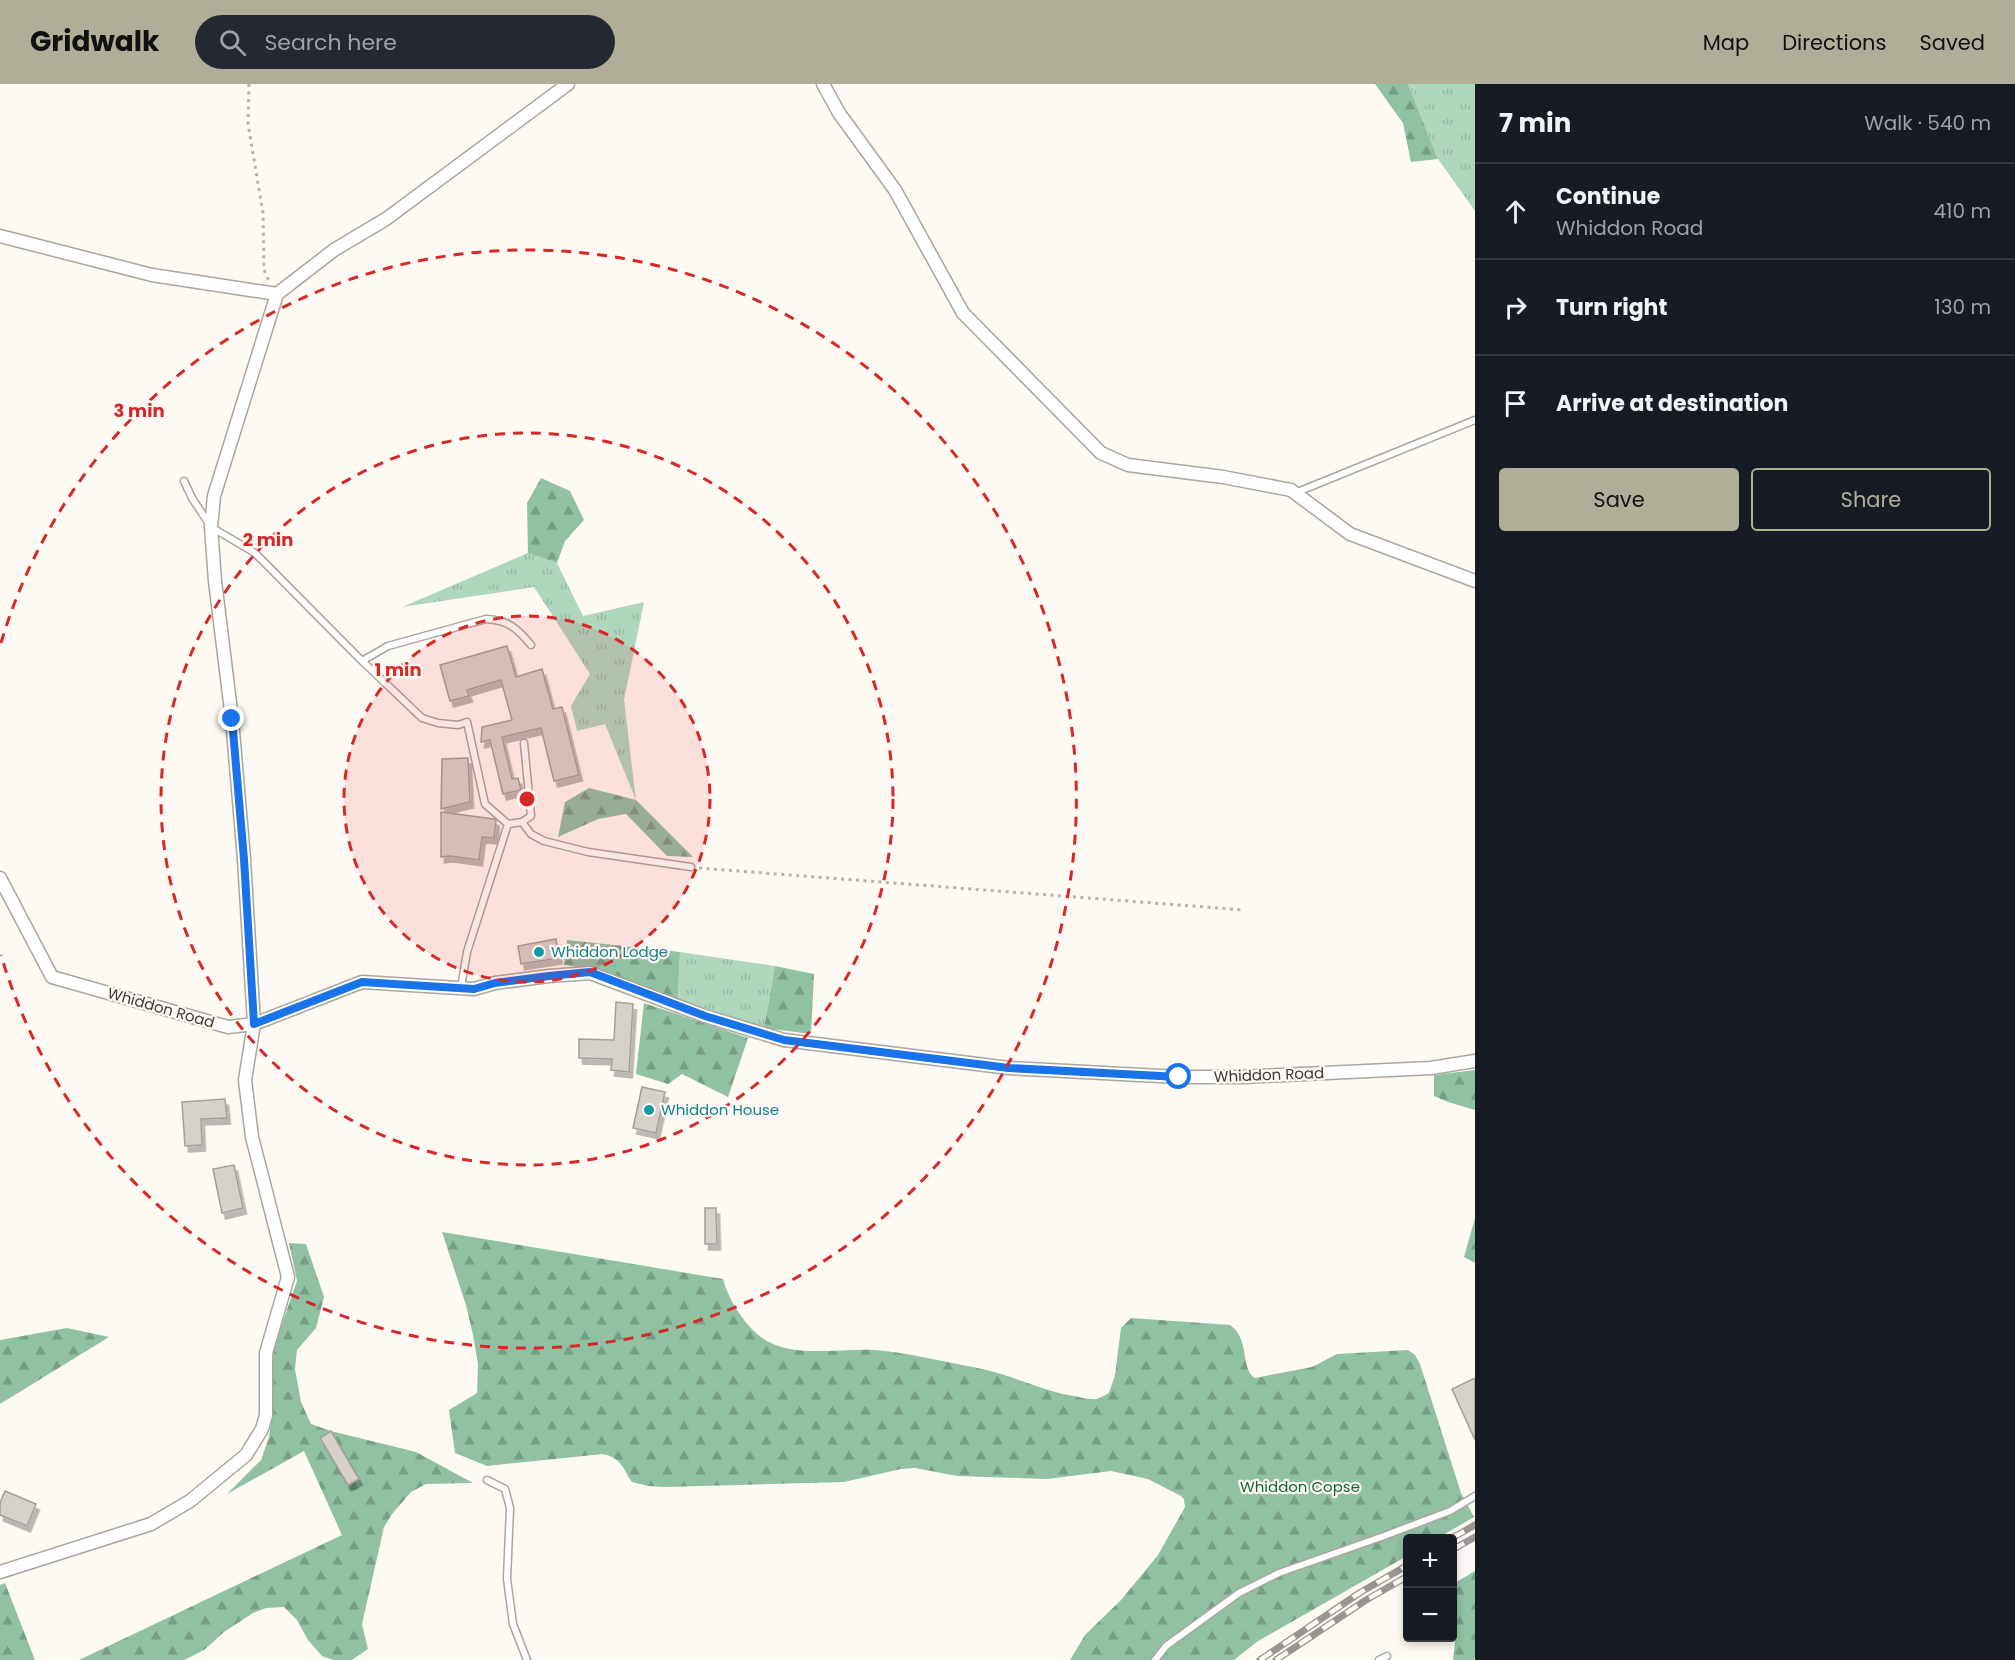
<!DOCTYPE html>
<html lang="en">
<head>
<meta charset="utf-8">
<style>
  :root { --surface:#171b24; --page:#242831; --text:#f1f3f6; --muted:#9ea1a6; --line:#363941; --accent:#b0ae98 }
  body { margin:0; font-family:Poppins,sans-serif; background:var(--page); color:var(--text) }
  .controls { position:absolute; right:18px; bottom:18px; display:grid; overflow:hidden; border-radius:6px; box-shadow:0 3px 9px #0003 }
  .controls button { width:54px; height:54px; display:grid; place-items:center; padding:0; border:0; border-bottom:2px solid var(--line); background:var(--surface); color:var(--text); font:30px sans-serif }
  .stop { position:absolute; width:18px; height:18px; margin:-14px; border:4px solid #1a73e8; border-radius:50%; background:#fff }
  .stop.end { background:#1a73e8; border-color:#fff; box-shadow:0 2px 6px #0008 }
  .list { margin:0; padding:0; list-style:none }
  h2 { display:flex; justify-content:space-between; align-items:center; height:78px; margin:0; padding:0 24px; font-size:26px }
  h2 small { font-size:20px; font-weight:400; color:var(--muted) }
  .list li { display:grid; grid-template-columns:39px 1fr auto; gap:18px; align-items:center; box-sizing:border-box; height:96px; padding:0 24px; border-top:2px solid var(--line) }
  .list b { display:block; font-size:22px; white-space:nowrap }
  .list p { margin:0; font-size:20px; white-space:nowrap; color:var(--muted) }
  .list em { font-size:20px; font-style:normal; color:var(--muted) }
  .actions { display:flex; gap:12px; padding:18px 24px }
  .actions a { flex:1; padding:14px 0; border:2px solid var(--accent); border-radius:6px; text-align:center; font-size:21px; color:var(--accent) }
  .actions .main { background:var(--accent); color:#111 }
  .icon { flex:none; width:33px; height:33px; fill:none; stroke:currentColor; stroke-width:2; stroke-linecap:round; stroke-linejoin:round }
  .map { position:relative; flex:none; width:1475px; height:1576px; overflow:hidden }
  header { display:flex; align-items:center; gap:36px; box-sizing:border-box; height:84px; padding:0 30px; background:var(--accent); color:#111 }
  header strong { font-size:28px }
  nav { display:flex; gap:33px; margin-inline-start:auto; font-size:21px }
  .search { width:420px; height:54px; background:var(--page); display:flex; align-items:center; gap:15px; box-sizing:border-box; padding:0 21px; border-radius:33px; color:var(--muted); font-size:22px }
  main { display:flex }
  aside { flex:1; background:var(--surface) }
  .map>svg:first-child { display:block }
  .grass { fill:url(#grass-tufts) }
  .forest { fill:url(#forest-firs) }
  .building { fill:#d6d1cb; stroke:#a49f9a; stroke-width:1.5; filter:url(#shadow) }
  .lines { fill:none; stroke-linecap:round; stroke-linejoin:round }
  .service-casing { stroke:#aaa5a0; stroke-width:9 }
  .minor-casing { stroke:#aaa5a0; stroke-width:15 }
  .path { stroke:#b7b3ae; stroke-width:3; stroke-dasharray:3 4.5; stroke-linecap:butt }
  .service { stroke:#fff; stroke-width:6 }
  .minor { stroke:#fff; stroke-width:12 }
  .rail-casing { stroke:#999591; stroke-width:7 }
  .rail { stroke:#fff9f4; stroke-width:4.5; stroke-dasharray:14; stroke-linecap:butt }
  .route { stroke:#1a73e8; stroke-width:8 }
  .ring { fill:none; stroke:#d62828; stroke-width:3; stroke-dasharray:10 8 }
  .culture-dot { fill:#0f9aa8; stroke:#fff9f4; stroke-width:2 }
  .labels { text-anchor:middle; stroke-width:4.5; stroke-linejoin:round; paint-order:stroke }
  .culture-label { font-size:15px; fill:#0d838f; stroke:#fff9f4; text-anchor:start }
  .street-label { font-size:15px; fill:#3c3a37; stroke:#fff9f4 }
  .park-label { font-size:15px; fill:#0e623c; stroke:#fff9f4 }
  .centre { fill:#d62828; stroke:#fff9f4; stroke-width:3 }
  .ring-label { font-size:18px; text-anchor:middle; font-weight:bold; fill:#d62828; stroke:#fff9f4; stroke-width:4.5; stroke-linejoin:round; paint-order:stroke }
</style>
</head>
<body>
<header>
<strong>Gridwalk</strong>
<div class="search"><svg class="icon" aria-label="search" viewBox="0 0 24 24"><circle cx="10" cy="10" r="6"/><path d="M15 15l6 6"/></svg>Search here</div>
<nav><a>Map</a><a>Directions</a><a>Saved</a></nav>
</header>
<main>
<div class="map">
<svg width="1475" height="1576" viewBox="0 0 1475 1576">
  <defs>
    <pattern id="grass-tufts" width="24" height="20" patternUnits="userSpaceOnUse" patternTransform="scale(1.5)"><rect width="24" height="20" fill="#aed7bd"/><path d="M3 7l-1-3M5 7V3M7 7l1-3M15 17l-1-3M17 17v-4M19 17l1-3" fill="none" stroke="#97b9a3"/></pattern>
    <pattern id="forest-firs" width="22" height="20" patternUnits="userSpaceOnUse" patternTransform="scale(1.5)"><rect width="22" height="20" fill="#90c1a3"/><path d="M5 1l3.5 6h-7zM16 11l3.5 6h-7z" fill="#779e86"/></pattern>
    <filter id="shadow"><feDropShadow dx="3.5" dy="6" stdDeviation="0" flood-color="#0004"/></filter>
  </defs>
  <rect width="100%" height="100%" fill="#fff9f4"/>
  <path class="grass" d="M1408 0H1475V127L1438 75Z
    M528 469 557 479 583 532 644 518 624 616 636 716 605 640 577 647 571 622 590 590 534 503 402 523Z
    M680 868 775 882 764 944 678 915Z"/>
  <path class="forest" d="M1375 0H1408L1438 75 1411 78 1403 39Z
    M541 394 570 407 584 436 565 457 557 479 528 469 527 419Z
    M589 704 636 716 693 773 667 772 626 730 598 735 558 753 565 718Z
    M567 856 680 868 678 915 591 885 564 881Z
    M775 882 814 890 811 950 764 944Z
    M644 919 748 954 728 1013 682 990 668 1000 636 990Z
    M1475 986V1026L1448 1018 1434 1012V991Z
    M1475 1134V1179L1464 1173Z
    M442 1148 723 1195C729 1218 749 1249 771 1259 800 1273 843 1264 875 1266 908 1269 941 1277 973 1283 1008 1289 1039 1306 1074 1312 1080 1313 1090 1316 1096 1315 1100 1314 1105 1311 1109 1309L1115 1291 1121 1244 1131 1234 1230 1241C1250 1254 1240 1285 1255 1294L1312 1283 1337 1270 1408 1266 1415 1271 1420 1280 1461 1409 1474 1433 1438 1454H1408L1407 1472 1258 1557 1234 1576H1070L1085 1551 1121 1516 1158 1471 1185 1423 1184 1415 1181 1412 1148 1395 1111 1387 1047 1395 957 1392 915 1384 901 1385 844 1398 665 1403 648 1402 632 1398C622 1384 623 1375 603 1370L487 1382 455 1369 449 1326 477 1309 478 1280 473 1251 466 1221Z
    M289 1159 306 1160 324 1213 316 1244 297 1266 295 1285 301 1318 311 1340 331 1347 416 1368 473 1399 426 1400 411 1408 392 1430 384 1443 362 1540 368 1565 352 1576H333L322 1572 308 1556 297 1536 284 1523 266 1524 253 1529 224 1548 204 1566 184 1576H79L342 1451 304 1367 227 1410 261 1376 269 1353 272 1331 270 1299 275 1260 297 1197Z
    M67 1244 109 1253 0 1320V1256Z
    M1475 1487V1574L1474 1576H1453L1456 1549 1453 1548V1500Z
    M5 1499 35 1576H0V1501Z"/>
  <path class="building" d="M507 562 516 593 542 585 553 625 562 623 579 691 554 697 541 644 502 653 512 695 518 694 521 706 503 710 490 656 481 658 482 643 512 636 501 596 467 606 469 612 450 617 440 581Z
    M468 674 470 718 441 725 442 675Z
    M441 728 494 735 496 737 494 754 482 753 479 776 450 772 441 773Z
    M556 855 559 874 521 880 518 862Z
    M616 918 633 920 629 988 611 986 612 975 579 974V955L614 956Z
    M642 1003 665 1008 656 1049 633 1044Z
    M225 1015 227 1034 201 1035 202 1061 185 1062 182 1018Z
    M234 1081 243 1124 222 1129 213 1085Z
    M705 1124H716L717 1160H705Z
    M1475 1294V1356L1452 1305Z
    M331 1347 359 1395 348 1401 320 1354Z
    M5 1407 36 1420 27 1442 0 1431V1419Z"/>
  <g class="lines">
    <g class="service-casing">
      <path id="service" d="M184 397 192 414 211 443 255 469 359 574 422 634 438 639 458 641 467 638 485 720 508 740
        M1295 409 1475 336
        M362 577 388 562 486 535C508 536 517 544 531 561
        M522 738 531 750 544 757 588 768 691 783
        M461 903 467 868 508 740 522 738 531 732 524 659
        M487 1396 505 1405 510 1424 507 1495 513 1540 527 1576
        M1155 1576 1166 1562 1239 1509 1279 1489 1384 1452 1450 1427 1475 1412
        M1379 1576 1387 1572"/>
    </g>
    <g class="minor-casing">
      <path id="minor" d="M823 0 839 29 895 106 963 229 1101 369 1128 381 1223 393 1291 406 1350 450 1475 497
        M0 152 152 191 277 210
        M0 794 52 893 228 943 254 940 362 898 474 905 495 899 549 892 590 889 705 932 784 956 1009 984 1179 993H1241L1431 984 1475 977
        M0 1488 151 1440 190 1417 246 1371 262 1345 266 1331V1269L288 1193 252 1053 245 996 254 940 244 775 232 635 215 497 211 443 214 412 277 210 334 166 386 135 568 0"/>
    </g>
    <path class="path" d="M249 0 248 40 263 129 264 186 269 197
      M699 784 1244 826"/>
    <use href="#service" class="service"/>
    <use href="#minor" class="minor"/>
    <g class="rail-casing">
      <path id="rail" d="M1452 1454 1475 1441
        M1452 1466 1475 1453
        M1260 1576 1361 1508 1408 1481
        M1276 1576 1366 1516 1408 1492"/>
    </g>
    <use href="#rail" class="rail"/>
  </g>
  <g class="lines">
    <path class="route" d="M232 635 244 775 254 940 362 898 474 905 495 899 549 892 590 888 705 932 784 956 1009 984 1179 993"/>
  </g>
  <circle cx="527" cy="715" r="183" fill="#d62828" fill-opacity=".12"/>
  <g class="ring">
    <circle cx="527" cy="715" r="183"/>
    <circle cx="527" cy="715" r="366"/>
    <path d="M1 559A549 549 0 1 1 1 871"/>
  </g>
  <g class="culture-dot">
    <circle cx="539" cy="868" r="6"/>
    <circle cx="649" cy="1026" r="6"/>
  </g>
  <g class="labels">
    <g class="culture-label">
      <text x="551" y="873">Whiddon Lodge</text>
      <text x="661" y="1031">Whiddon House</text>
    </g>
    <g class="street-label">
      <text transform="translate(161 924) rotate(16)" y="5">Whiddon Road</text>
      <text transform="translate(1269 991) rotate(-2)" y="5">Whiddon Road</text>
    </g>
    <g class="park-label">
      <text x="1300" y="1408">Whiddon Copse</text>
    </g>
  </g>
  <circle cx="527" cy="715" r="9" class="centre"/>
  <g class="ring-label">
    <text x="139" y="333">3 min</text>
    <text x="268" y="462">2 min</text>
    <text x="398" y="592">1 min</text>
  </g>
</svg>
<div class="controls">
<button>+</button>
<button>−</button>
</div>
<div class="stop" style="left:1179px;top:993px"></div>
<div class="stop end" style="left:232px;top:635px"></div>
</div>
<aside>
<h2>7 min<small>Walk · 540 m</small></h2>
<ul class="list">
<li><svg class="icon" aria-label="ahead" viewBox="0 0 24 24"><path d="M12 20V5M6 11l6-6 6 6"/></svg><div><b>Continue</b><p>Whiddon Road</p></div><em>410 m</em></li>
<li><svg class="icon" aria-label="right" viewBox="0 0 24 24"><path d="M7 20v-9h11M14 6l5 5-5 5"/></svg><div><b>Turn right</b></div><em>130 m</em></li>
<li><svg class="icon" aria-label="arrive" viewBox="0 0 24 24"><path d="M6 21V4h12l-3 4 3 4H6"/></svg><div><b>Arrive at destination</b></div></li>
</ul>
<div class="actions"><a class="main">Save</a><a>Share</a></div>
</aside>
</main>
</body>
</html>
